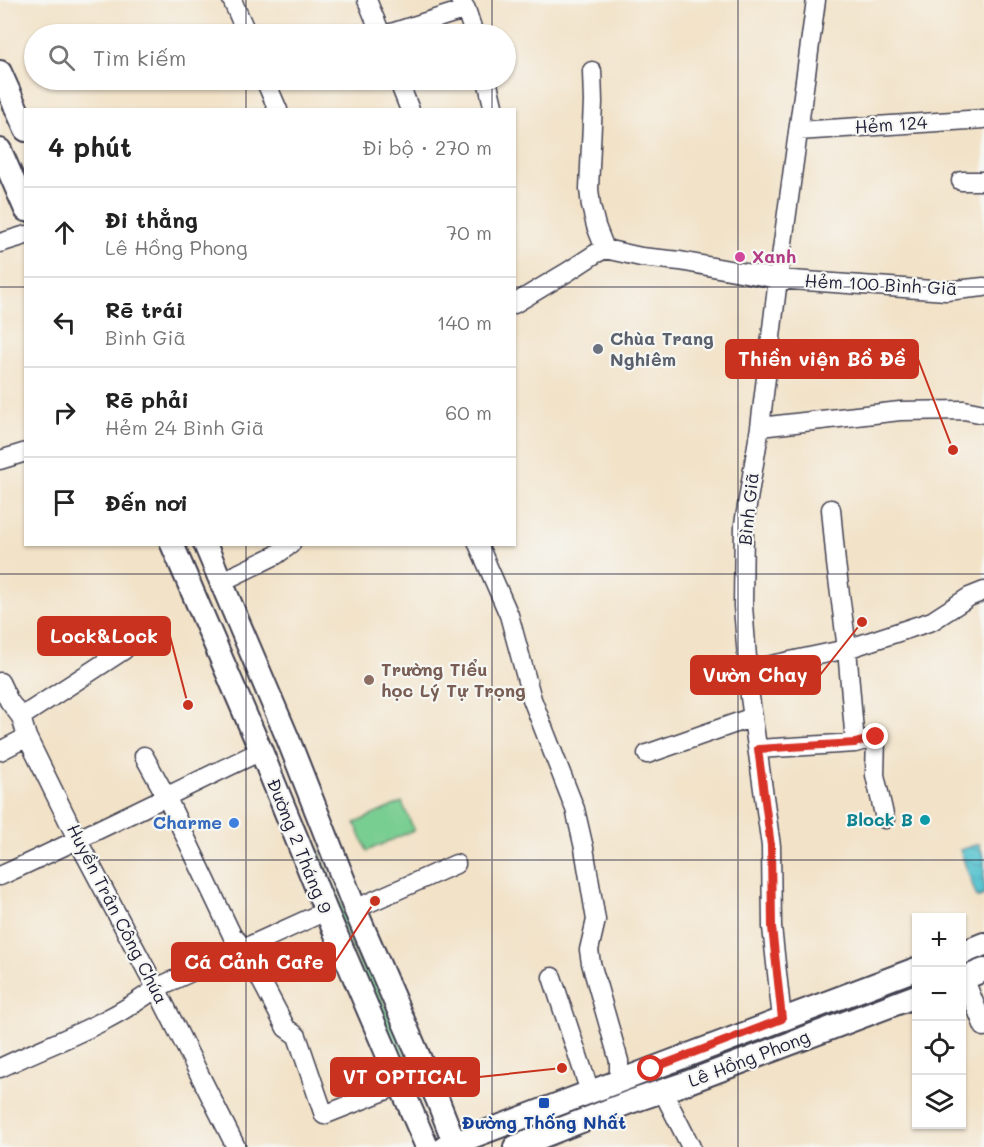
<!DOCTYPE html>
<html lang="vi">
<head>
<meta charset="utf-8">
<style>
  :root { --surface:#fff; --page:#f2f2f2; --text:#222; --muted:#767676; --line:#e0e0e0 }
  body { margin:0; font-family:Mali,sans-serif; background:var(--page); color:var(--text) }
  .controls { position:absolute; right:18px; bottom:18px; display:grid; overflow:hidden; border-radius:0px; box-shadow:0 2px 4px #0004 }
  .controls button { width:54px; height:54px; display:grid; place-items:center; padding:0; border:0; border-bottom:2px solid var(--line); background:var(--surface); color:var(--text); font:30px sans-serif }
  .stop { position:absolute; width:18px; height:18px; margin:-14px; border:4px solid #d93025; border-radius:50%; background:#fff }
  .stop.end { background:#d93025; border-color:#fff; box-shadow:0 2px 6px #0008 }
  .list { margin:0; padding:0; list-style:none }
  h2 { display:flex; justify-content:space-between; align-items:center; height:78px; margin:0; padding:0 24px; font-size:26px }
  h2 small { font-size:20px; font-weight:400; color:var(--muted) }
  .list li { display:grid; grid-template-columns:39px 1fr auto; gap:18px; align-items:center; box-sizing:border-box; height:90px; padding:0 24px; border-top:2px solid var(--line) }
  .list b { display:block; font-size:22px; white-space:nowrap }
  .list p { margin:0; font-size:20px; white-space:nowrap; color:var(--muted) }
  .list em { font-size:20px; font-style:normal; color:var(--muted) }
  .icon { flex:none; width:33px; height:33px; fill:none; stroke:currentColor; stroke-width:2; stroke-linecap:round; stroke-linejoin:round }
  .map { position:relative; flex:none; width:984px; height:1147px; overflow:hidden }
  .search { position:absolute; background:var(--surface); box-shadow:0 2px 4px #0004; left:24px; top:24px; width:492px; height:66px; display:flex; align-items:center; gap:15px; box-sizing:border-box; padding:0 21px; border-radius:33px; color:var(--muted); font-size:22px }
  .panel { position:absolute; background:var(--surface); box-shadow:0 2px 4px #0004; left:24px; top:108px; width:492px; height:438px; border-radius:0px }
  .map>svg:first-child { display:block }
  .grass { fill:url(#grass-tufts); stroke:#4d7866; stroke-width:1.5 }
  .pitch { fill:#78cd91; stroke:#4d7866; stroke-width:1.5 }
  .water { fill:url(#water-waves); stroke:#3c7284; stroke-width:1.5 }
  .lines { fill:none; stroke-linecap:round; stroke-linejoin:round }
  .minor-casing { stroke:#413f50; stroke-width:21 }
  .major-casing { stroke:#413f50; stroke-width:26 }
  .minor { stroke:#fff; stroke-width:18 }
  .major { stroke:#fff; stroke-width:22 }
  .route { stroke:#d93025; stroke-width:8 }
  .grid { fill:none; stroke:#22223b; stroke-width:1.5; stroke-opacity:0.55 }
  .hotel-dot { fill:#d1479c; stroke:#f6f6f2; stroke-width:2 }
  .worship-dot { fill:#6b7280; stroke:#f6f6f2; stroke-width:2 }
  .education-dot { fill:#8d6e63; stroke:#f6f6f2; stroke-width:2 }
  .culture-dot { fill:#0f9aa8; stroke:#f6f6f2; stroke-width:2 }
  .shop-dot { fill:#3f7fe0; stroke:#f6f6f2; stroke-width:2 }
  .transit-dot { fill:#1a4fb4; stroke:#f6f6f2; stroke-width:2 }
  .labels { text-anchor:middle; stroke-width:4.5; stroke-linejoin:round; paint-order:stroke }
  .street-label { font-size:18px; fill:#22223b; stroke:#f6f6f2 }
  .hotel-label { font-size:18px; font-weight:bold; fill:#b23c85; stroke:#f6f6f2; text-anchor:start }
  .worship-label { font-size:18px; font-weight:bold; fill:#5b616d; stroke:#f6f6f2; text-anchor:start }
  .education-label { font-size:18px; font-weight:bold; fill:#785e54; stroke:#f6f6f2; text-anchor:start }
  .culture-label { font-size:18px; font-weight:bold; fill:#0d838f; stroke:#f6f6f2; text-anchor:end }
  .shop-label { font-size:18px; font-weight:bold; fill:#366cbe; stroke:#f6f6f2; text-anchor:end }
  .transit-label { font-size:18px; font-weight:bold; fill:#164399; stroke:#f6f6f2 }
  .leader { fill:none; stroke:#c8321e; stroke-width:2 }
  .callout-dot { fill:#c8321e; stroke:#f6f6f2; stroke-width:2 }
  .callout { fill:#c8321e; stroke:#c8321e; stroke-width:2 }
  .callout-label { font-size:20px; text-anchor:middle; font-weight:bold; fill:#fff }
</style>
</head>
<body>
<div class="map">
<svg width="984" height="1147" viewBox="0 0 984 1147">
  <defs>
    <pattern id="grass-tufts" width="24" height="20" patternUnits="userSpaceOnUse" patternTransform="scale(1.5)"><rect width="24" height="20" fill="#78cd91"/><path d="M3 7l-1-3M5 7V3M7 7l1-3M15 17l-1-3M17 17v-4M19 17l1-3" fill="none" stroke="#68b07e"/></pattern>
    <pattern id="water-waves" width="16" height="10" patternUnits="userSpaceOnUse" patternTransform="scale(1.5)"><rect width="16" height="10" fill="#55c2ce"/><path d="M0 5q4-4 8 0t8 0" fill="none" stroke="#4aa6b2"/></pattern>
  </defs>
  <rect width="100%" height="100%" fill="#f6f6f2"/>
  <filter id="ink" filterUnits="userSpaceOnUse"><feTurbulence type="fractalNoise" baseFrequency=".0167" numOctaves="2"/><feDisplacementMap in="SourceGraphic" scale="12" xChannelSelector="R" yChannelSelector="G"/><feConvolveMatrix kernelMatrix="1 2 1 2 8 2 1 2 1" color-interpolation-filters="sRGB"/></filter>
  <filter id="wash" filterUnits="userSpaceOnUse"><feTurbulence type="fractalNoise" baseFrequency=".008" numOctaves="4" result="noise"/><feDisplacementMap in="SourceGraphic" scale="24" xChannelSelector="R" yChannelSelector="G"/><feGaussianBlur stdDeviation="1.35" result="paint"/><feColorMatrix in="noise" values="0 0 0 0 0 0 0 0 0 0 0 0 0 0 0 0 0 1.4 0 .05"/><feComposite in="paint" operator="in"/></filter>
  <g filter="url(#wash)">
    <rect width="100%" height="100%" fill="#f2e2c7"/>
    <path class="grass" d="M285 782H288L290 785 411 1063V1067L404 1070 282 783Z"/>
    <path class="pitch" d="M402 802 414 830 367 851 355 823Z"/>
    <path class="water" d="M979 844 984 858V895L977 898 960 850Z"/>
  </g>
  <g filter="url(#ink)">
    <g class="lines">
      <g class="minor-casing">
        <path id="minor" d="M232 0 247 34
          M367 0 381 34
          M460 0 466 9 474 34
          M388 34 466 9
          M592 71 593 102 589 189 591 206 596 226 605 249
          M265 80 278 110
          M398 80 410 110
          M487 80 494 110
          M798 131 984 119
          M961 181H984
          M0 243 26 235
          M514 304 569 271 595 254 605 249 641 257 680 261 778 279 946 291 984 287
          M760 427 900 411 964 410 984 414
          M0 460 26 452
          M831 509 836 563 847 649 855 743
          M478 544 509 615 532 699 575 809 584 848 596 920 589 950 591 963 619 1061V1081
          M221 582 276 555 291 544
          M748 670 847 649 932 621 969 597 984 591
          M0 682 9 701 21 717 27 737 78 841 156 988 236 1147
          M21 717 124 650
          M758 749 855 743 876 737 875 775 885 819
          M0 751 27 737
          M647 754 753 717
          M144 756 166 796 232 935 244 948 286 1028 297 1036 324 1115 400 1085
          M0 876C88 836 174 792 261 751
          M355 909 456 864
          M962 973 984 1027
          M552 977 590 1092
          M782 1019 772 927 771 846 750 697 743 606 744 524 760 427 778 279 816 0
          M0 1068C52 1043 110 1024 156 988L326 911
          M662 1090 691 1147"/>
      </g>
      <g class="major-casing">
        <path id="major" d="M0 72 26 130
          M0 150 26 210
          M172 544 261 751 326 911 427 1147
          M205 544 288 739 355 909 438 1101 456 1147
          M962 953 984 944
          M962 979 984 970
          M445 1147 916 969
          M515 1147 630 1102 683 1084 916 996"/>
      </g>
      <use href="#minor" class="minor"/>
      <use href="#major" class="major"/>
    </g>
  </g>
  <g class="lines" filter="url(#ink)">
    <path class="route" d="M651 1069 782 1019 772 927 771 846 758 749 855 743 876 737"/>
  </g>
  <path class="grid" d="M246 0V34M492 0V34M738 0V1147M246 80V110M492 80V110M0 287H26M514 287H984M246 544V1147M492 544V1147M0 574H984M0 860H984"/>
  <circle class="hotel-dot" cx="740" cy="257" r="6"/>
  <circle class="worship-dot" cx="598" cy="349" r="6"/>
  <circle class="education-dot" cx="369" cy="680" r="6"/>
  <circle class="culture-dot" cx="925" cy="820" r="6"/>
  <circle class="shop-dot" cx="234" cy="823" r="6"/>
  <rect class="transit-dot" x="538" y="1097" width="12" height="12" rx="3"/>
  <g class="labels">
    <g class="street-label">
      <text transform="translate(891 125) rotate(-4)" y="6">Hẻm 124</text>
      <text transform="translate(881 285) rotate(3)" y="6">Hẻm 100 Bình Giã</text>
      <text transform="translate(749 509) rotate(-84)" y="6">Bình Giã</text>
      <text transform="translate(299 846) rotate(68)" y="6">Đường 2 Tháng 9</text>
      <text transform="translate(117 914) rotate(63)" y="6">Huyền Trân Công Chúa</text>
      <text transform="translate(749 1059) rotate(-21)" y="6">Lê Hồng Phong</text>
    </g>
    <g class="hotel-label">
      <text x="752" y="263">Xanh</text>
    </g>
    <g class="worship-label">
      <text x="610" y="345">Chùa Trang<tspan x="610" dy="21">Nghiêm</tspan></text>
    </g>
    <g class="education-label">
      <text x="381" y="676">Trường Tiểu<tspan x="381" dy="21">học Lý Tự Trọng</tspan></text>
    </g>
    <g class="culture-label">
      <text x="913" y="826">Block B</text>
    </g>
    <g class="shop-label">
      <text x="222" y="829">Charme</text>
    </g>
    <g class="transit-label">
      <text x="544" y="1129">Đường Thống Nhất</text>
    </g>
  </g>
  <path class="leader" d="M953 450L918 359M188 705L170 636M862 622L820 675M375 901L335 962M562 1068L479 1077"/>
  <g class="callout-dot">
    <circle cx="953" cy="450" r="6"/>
    <circle cx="188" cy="705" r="6"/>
    <circle cx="862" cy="622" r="6"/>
    <circle cx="375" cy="901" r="6"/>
    <circle cx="562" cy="1068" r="6"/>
  </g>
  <g class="callout">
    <rect x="726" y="340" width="192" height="38" rx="6"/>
    <rect x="38" y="617" width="132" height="38" rx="6"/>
    <rect x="691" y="656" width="129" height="38" rx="6"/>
    <rect x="172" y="943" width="163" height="38" rx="6"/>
    <rect x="331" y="1058" width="148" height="38" rx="6"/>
  </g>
  <g class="callout-label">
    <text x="822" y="366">Thiền viện Bồ Đề</text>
    <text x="104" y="643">Lock&amp;Lock</text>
    <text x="755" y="682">Vườn Chay</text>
    <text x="254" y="969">Cá Cảnh Cafe</text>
    <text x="405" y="1084">VT OPTICAL</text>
  </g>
</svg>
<div class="controls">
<button>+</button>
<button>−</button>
<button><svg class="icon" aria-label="locate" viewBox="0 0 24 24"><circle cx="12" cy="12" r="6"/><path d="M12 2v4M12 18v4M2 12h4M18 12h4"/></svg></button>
<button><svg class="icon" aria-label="layers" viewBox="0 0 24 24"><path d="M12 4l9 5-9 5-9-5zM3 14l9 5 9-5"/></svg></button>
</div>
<div class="stop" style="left:651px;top:1069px"></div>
<div class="stop end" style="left:876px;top:737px"></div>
<div class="search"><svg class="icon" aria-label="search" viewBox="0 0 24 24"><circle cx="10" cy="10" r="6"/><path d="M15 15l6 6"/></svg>Tìm kiếm</div>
<section class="panel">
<h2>4 phút<small>Đi bộ · 270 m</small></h2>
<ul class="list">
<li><svg class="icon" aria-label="ahead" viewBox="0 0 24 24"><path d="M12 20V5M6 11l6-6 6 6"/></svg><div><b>Đi thẳng</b><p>Lê Hồng Phong</p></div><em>70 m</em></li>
<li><svg class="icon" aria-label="left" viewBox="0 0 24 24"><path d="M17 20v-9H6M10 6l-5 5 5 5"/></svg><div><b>Rẽ trái</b><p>Bình Giã</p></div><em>140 m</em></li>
<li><svg class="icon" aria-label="right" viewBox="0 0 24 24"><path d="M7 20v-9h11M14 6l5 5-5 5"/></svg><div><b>Rẽ phải</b><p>Hẻm 24 Bình Giã</p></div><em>60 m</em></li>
<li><svg class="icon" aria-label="arrive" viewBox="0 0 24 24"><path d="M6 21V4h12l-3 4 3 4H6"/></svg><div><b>Đến nơi</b></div></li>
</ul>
</section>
</div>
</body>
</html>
